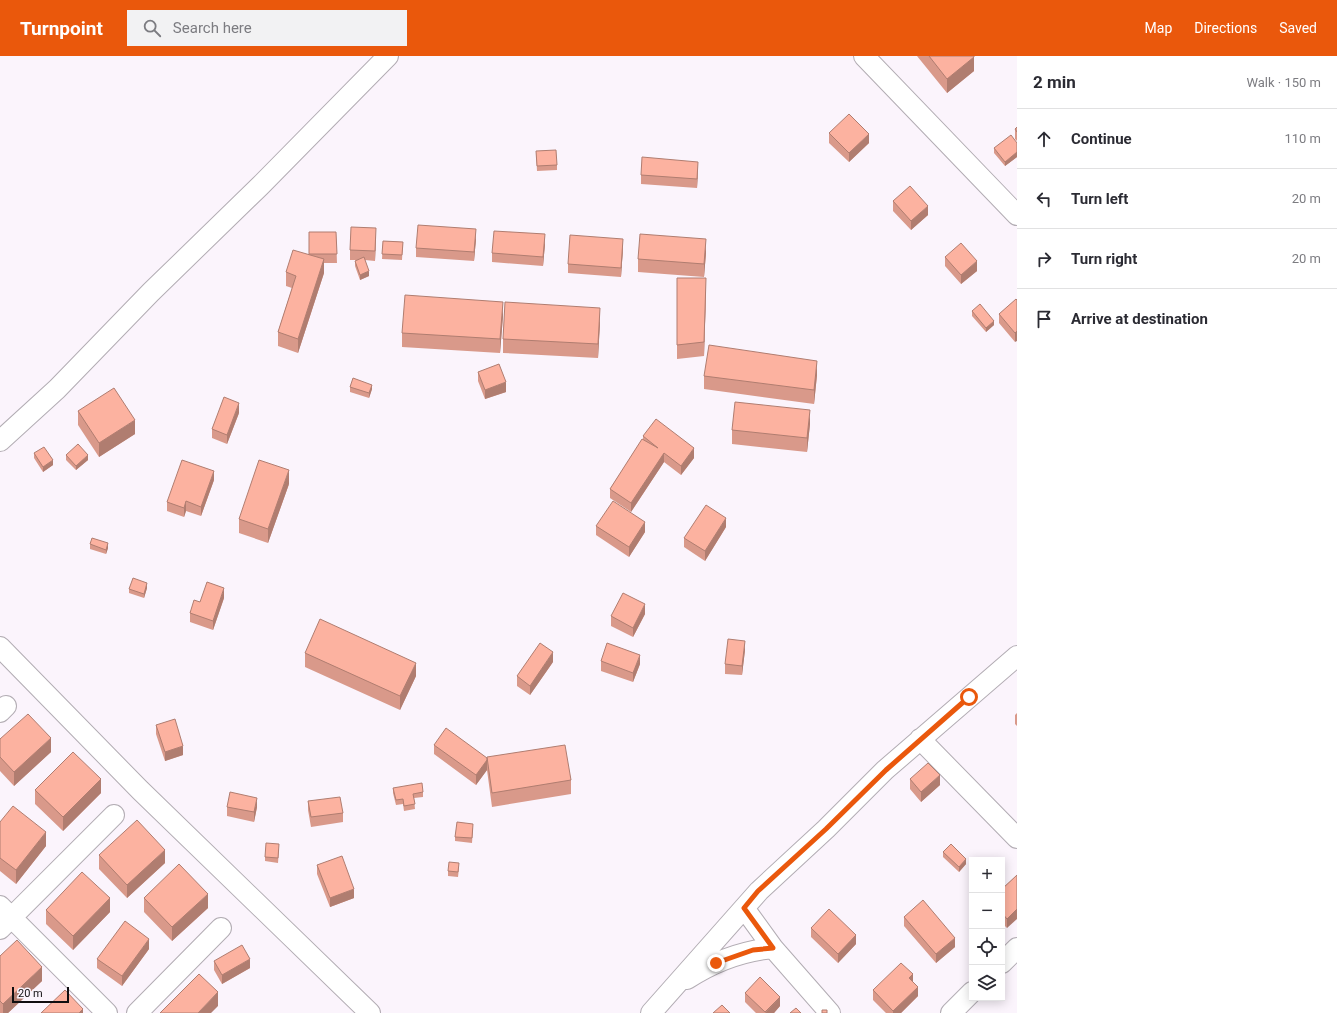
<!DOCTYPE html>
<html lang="en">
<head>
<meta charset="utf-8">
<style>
  :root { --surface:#fff; --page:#f2f2f3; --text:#2b2b33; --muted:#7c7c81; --line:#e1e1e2; --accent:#ea580c }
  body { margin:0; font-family:Roboto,sans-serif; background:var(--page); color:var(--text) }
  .controls { position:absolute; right:12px; bottom:12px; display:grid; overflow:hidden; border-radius:0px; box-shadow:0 2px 10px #0003 }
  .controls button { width:36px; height:36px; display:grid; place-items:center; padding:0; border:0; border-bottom:1px solid var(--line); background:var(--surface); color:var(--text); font:20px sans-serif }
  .scale { position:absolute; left:12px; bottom:10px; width:57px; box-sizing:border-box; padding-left:4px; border:2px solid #100e10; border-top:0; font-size:11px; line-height:14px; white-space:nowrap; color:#100e10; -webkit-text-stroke:3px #fbf4fc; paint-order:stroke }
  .stop { position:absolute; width:12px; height:12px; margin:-9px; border:3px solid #ea580c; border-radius:50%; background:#fff }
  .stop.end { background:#ea580c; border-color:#fff; box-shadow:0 1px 4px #0008 }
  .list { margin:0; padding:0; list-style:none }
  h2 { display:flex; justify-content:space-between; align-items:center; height:52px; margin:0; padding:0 16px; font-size:17px }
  h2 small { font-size:13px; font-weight:400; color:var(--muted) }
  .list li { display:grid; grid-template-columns:26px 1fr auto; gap:12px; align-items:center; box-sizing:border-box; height:60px; padding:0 16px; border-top:1px solid var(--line) }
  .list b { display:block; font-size:15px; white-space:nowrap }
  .list em { font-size:13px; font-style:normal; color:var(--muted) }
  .icon { flex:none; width:22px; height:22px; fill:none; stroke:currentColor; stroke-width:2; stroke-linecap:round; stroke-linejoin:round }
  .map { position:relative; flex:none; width:1017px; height:957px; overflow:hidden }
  header { display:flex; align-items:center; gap:24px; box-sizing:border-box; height:56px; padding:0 20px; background:var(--accent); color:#fff }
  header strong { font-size:19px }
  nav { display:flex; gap:22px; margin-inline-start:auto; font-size:14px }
  .search { width:280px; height:36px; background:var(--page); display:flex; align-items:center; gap:10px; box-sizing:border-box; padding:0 14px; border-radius:0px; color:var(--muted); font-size:15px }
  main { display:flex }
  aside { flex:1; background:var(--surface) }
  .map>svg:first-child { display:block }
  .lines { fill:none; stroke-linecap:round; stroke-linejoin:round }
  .minor-casing { stroke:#b2acb3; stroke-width:22 }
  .minor { stroke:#fff; stroke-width:20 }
  .wall { fill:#d9998a }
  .shaded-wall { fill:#b07d70 }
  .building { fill:#fcb2a0; stroke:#b07d70 }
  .route { stroke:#ea580c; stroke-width:5 }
</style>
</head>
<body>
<header>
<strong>Turnpoint</strong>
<div class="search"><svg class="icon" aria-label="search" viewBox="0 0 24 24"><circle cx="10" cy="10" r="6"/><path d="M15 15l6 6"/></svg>Search here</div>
<nav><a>Map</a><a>Directions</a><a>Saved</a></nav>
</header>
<main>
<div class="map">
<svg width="1017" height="957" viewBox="0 0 1017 957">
  <rect width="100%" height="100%" fill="#fbf4fc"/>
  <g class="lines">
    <g class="minor-casing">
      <path id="minor" d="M864 0 1017 159
        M0 385 57 333 151 236 260 130 388 0
        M0 591 140 734 370 957
        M0 656 6 650
        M920 683 1017 782
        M0 850 107 957
        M744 852 773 892 830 957
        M0 873 114 759
        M1002 907 1017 892
        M687 923C713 906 742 895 773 892
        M137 957 221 872
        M651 957 759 835 826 773 885 714 1017 600
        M951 957 972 936"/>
    </g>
    <use href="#minor" class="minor"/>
  </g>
  <path class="wall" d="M917 0H974V15L947 37Z
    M1017 71V85L1015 83V73Z
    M829 77 869 87 849 106 829 87Z
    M1017 87V101L1005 110 994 97V92Z
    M536 95 557 109V114L537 115Z
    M698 115 697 132 641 128V119Z
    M893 145 928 159 911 174 893 155Z
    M309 176H336L337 207H324V217L298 297 278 290V276L292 232 286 230V216L309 199Z
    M376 181 375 205 365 204 369 220 360 224 355 210V205L357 204H350V194Z
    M476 183 474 205 416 201V192Z
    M383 185 403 186 402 204 382 203Z
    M545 188 543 210 492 206V197Z
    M623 192 621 221 568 217V208Z
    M706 197 704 221 638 216V203Z
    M945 201 977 215 961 228 945 210Z
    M677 222 706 236 704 300 677 303Z
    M1017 244 1015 286 999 267V258Z
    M972 255 994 269 986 276 972 260Z
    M503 260 500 297 402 291V277Z
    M600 266 598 302 503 297V283Z
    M478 316 506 336 485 343 478 325Z
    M817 319 814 348 704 333V320Z
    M350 331 372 333 369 342 350 336Z
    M78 355 135 378 99 401 78 369Z
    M239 357 227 388 212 382V373Z
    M810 368 807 396 732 388V374Z
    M643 380 694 402 681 419 664 406 631 456 610 442V433L643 383Z
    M34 397 53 409 43 416 34 402Z
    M66 399 88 404 76 414 66 404Z
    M214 424 201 460 186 455 184 461 167 455V446Z
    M289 428 268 487 239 477V463Z
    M596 470 645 476 629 501 596 479Z
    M726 471 705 505 684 491V482Z
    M90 488 108 492 106 498 90 493Z
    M147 532 144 542 129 537V533Z
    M224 542 213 574 190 566V557L200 546Z
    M645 558 633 581 611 570V560Z
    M745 594 742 619 725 618V608Z
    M305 597 416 620 400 654 305 611Z
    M601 605 640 608 633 626 601 615Z
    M553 606 530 639 517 630V620Z
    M1017 657V670L1015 668V659Z
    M156 669 183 699 165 705 156 678Z
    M0 683 51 696 14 730 0 715Z
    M434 689 487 702 571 724V738L492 751 487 714 476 729 434 698Z
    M910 723 940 729 921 746 910 733Z
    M393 732 423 736V741L414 742 415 753 404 755 403 748 396 749 393 737Z
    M35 734 101 737 63 775 35 748Z
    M308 745 343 757V766L311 771 308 754Z
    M227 751H257L254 766 227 760Z
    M0 766 46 790 16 828 0 815Z
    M473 772 472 787 455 785V781Z
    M279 793 278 807 265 805V801Z
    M943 796 966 808 959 816 943 801Z
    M99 799 165 807 127 842 99 813Z
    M317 809 354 842 330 851 317 818Z
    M459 812 458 821 448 820V815Z
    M1017 819 1007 872 1002 867V833Z
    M144 842 208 852 172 885 144 856Z
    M46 854 110 856 73 894 46 868Z
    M904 861 955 891 936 907 904 870Z
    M811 872 856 888 838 907 811 881Z
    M149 893 122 930 97 912V903Z
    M0 900 42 925 8 957H0Z
    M214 905 250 912 222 928 214 914Z
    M913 926 918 940 901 957H886L873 944V934Z
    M745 937 780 950 774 957H756L745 946Z"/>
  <path class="shaded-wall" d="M974 1V15L947 37V23Z
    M869 78V87L849 106V97Z
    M1017 96V101L1005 110V106Z
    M698 106V115L697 132V123Z
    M928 150V159L911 174V165Z
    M376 172V181L375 205V195Z
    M476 173V183L474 205V196Z
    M545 178V188L543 210V201Z
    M623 183V192L621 221V212Z
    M706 183V197L704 221V208Z
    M324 203V217L298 297V283Z
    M977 205V215L961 228V219Z
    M369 215V220L360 224V219Z
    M706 222V236L704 300V286Z
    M503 246V260L500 297V283Z
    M600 252V266L598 302V288Z
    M994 265V269L986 276V272Z
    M1017 275V285L1015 286V277Z
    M817 305V319L814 348V334Z
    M506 326V336L485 343V334Z
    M372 329V333L369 342V337Z
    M239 347V357L227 388V379Z
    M810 354V368L807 396V382Z
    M135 364V378L99 401V387Z
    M694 392V402L681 419V410Z
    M664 397V406L631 456V447Z
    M88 399V404L76 414V410Z
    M53 404V409L43 416V411Z
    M289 414V428L268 487V473Z
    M214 415V424L201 460V451Z
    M186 445V455L184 461V452Z
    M726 462V471L705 505V495Z
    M645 466V476L629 501V491Z
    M108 487V492L106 498V494Z
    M147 527V532L144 542V538Z
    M224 532V542L213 574V565Z
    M645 548V558L633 581V572Z
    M745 585V594L742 619V610Z
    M553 596V606L530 639V630Z
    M640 599V608L633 626V617Z
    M416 607V620L400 654V640Z
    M51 682V696L14 730V716Z
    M183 690V699L165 705V696Z
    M487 704V714L476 729V719Z
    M940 719V729L921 746V736Z
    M101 723V737L63 775V761Z
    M257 742V751L254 766V756Z
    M46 776V790L16 828V814Z
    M165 794V807L127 842V829Z
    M966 803V808L959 816V811Z
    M354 833V842L330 851V842Z
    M208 838V852L172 885V871Z
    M110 842V856L73 894V880Z
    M1017 853V863L1007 872V863Z
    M856 879V888L838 907V898Z
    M955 882V891L936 907V898Z
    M149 883V893L122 930V920Z
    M250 903V912L222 928V919Z
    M42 911V925L8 957H3V948Z
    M913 918V928L909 922Z
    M918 931V940L901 957H893V955Z
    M218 936V950L211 957H198Z
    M780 941V950L774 957H765Z
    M83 953V957H79Z"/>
  <path class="building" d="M929 0H974V1L947 23Z
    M849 58 869 78 849 97 829 77Z
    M1017 71V76L1015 73Z
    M1011 79 1017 87V96L1005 106 994 92Z
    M556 94 557 109 537 110 536 95Z
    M642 101 698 106 697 123 641 119Z
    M910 130 928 150 911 165 893 145Z
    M418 169 476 173 474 196 416 192Z
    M351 171 376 172 375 195 350 194Z
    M494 175 545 178 543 201 492 197Z
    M309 176H336L337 198H309Z
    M640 178 706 183 704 208 638 203Z
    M570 179 623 183 621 212 568 208Z
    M383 185 403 186 402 199 382 198Z
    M961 187 977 205 961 219 945 201Z
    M293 194 324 203 298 283 278 276 296 220 286 216Z
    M364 201 369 215 360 219 355 205Z
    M677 222H706L704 286 677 289Z
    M405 239 503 246 500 283 402 277Z
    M1016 243 1017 244V275L1015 277 999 258Z
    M505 246 600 252 598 288 503 283Z
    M980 248 994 265 986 272 972 255Z
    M709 289 817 305 814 334 704 320Z
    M499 308 506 326 485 334 478 316Z
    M353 322 372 329 369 337 350 331Z
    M114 332 135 364 99 387 78 355Z
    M224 341 239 347 227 379 212 373Z
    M735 346 810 354 807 382 732 374Z
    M656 363 694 392 681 410 664 397 631 447 610 433 642 383 658 392 643 380Z
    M78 388 88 399 76 410 66 399Z
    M44 391 53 404 43 411 34 397Z
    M182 404 214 415 201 451 186 445 184 452 167 446Z
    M259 404 289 414 268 473 239 463Z
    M613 445 645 466 629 491 596 470Z
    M706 449 726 462 705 495 684 482Z
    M92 482 108 487 106 494 90 488Z
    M133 522 147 527 144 538 129 533Z
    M207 526 224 532 213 565 190 557 194 544 200 546Z
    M623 537 645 548 633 572 611 560Z
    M320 563 416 607 400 640 305 597Z
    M728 583 745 585 742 610 725 608Z
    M540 587 553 596 530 630 517 620Z
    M607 587 640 599 633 617 601 605Z
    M28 658 51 682 14 716 0 701V683Z
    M175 663 183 690 165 696 156 669Z
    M446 672 487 702V704L476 719 434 689Z
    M565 689 571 724 492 737 487 701Z
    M73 696 101 723 63 761 35 734Z
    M928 707 940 719 921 736 910 723Z
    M422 727 423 736 413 738 415 748 404 750 403 743 396 744 393 732Z
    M230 736 257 742 254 756 227 751Z
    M340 741 343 757 311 761 308 745Z
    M13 750 46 776 16 814 0 802V766Z
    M137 764 165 794 127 829 99 799Z
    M457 766 473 768 472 782 455 781Z
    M266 787 279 788 278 802 265 801Z
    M951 788 966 803 959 811 943 796Z
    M342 800 354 833 330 842 317 809Z
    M449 806 459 807 458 816 448 815Z
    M179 808 208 838 172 871 144 842Z
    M82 816 110 842 73 880 46 854Z
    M1017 819V853L1007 863 1002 857V833Z
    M923 844 955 882 936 898 904 861Z
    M829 853 856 879 838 898 811 872Z
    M125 865 149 883 122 920 97 903Z
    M17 884 42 911 3 948 0 945V900Z
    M242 889 250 903 222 919 214 905Z
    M901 907 913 918 909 922 918 931 893 955 873 934Z
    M199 918 218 936 198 957H160Z
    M760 921 780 941 765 956 745 937Z
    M65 934 83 953 79 957H41Z
    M722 949 730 957H713Z
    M796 952 801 957H790Z
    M822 954H827V957H822Z"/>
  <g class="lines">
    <path class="route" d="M716 907 753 894 773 892 744 852 758 835 826 773 886 714 969 641"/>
  </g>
</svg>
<div class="controls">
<button>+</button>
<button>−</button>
<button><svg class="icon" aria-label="locate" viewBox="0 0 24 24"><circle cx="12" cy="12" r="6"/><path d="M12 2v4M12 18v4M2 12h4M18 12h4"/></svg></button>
<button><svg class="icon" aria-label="layers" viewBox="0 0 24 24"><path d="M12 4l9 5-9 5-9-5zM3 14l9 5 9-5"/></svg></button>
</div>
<div class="scale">20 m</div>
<div class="stop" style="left:969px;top:641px"></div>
<div class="stop end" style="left:716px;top:907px"></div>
</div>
<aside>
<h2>2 min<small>Walk · 150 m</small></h2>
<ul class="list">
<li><svg class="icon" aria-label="ahead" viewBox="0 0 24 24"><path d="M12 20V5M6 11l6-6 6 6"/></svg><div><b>Continue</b></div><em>110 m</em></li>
<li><svg class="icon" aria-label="left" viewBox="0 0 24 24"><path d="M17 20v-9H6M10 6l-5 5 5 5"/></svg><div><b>Turn left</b></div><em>20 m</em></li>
<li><svg class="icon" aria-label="right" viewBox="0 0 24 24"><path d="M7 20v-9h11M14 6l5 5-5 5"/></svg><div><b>Turn right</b></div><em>20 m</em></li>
<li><svg class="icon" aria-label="arrive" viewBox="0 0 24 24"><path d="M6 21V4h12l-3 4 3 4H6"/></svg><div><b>Arrive at destination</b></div></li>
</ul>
</aside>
</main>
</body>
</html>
